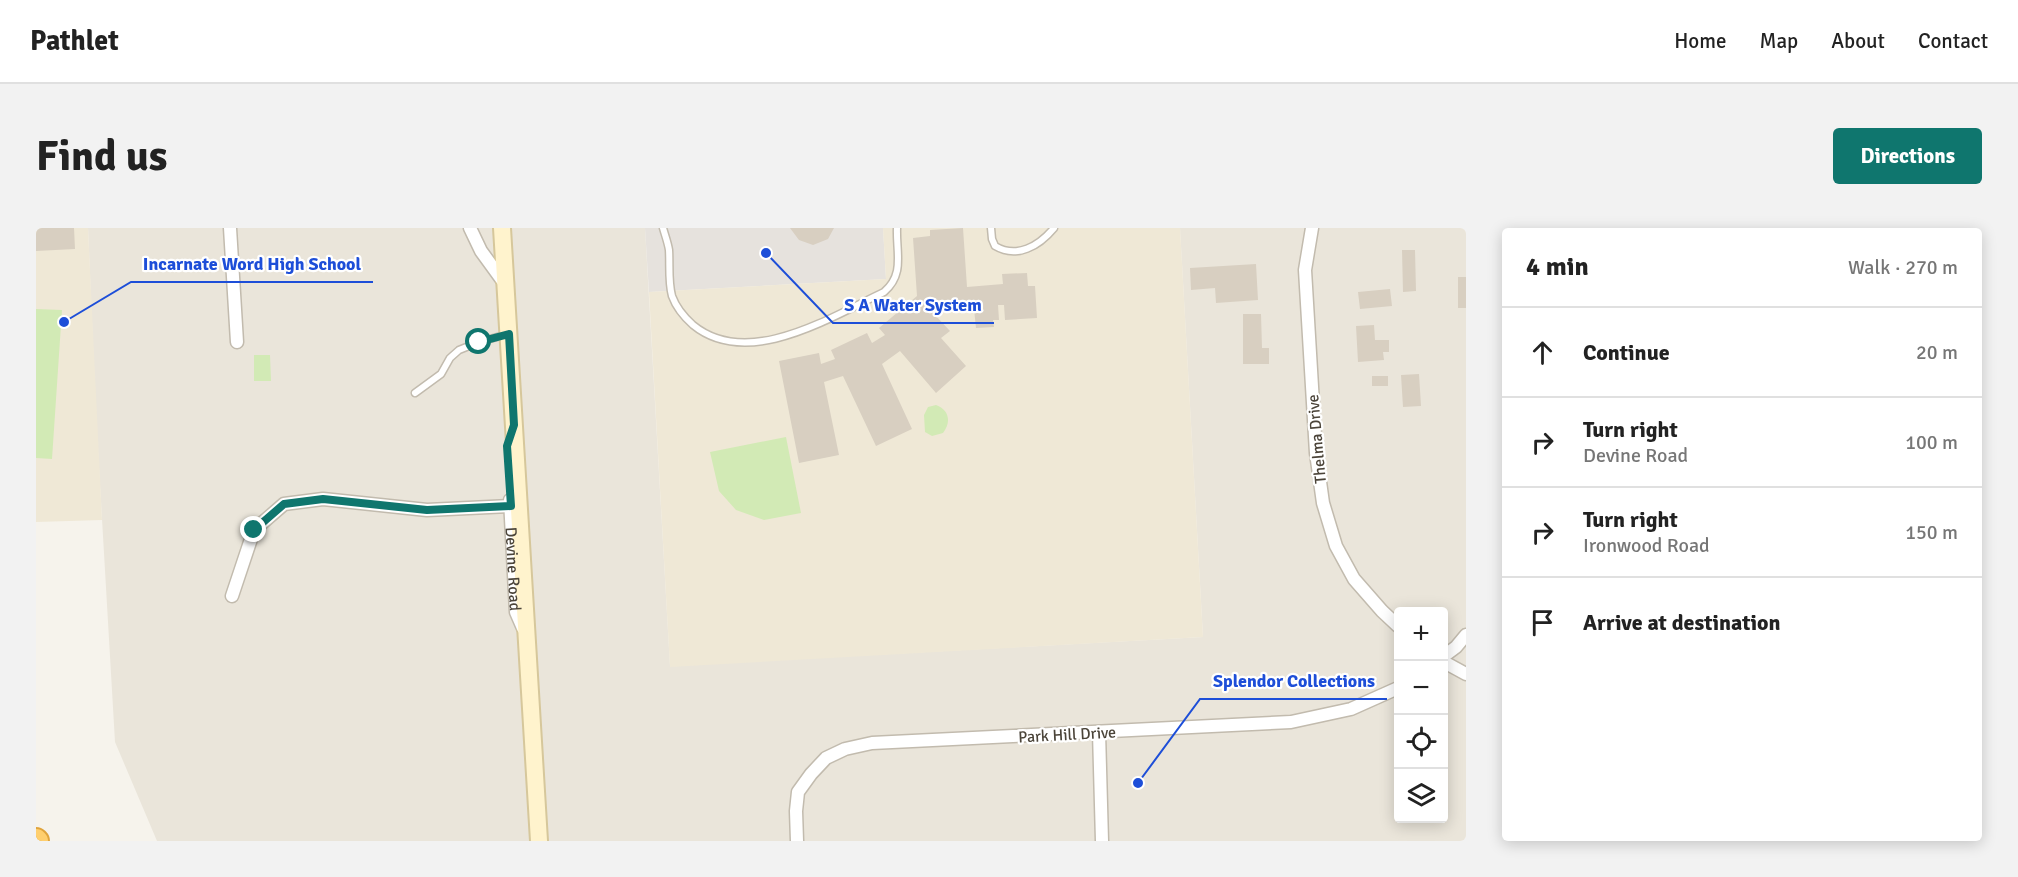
<!DOCTYPE html>
<html lang="en">
<head>
<meta charset="utf-8">
<style>
  :root { --surface:#fff; --page:#f2f2f2; --text:#222; --muted:#767676; --line:#e0e0e0; --accent:#0f766e }
  body { margin:0; font-family:Signika,sans-serif; background:var(--page); color:var(--text) }
  .controls { position:absolute; right:18px; bottom:18px; display:grid; overflow:hidden; border-radius:6px; box-shadow:0 3px 15px #0003 }
  .controls button { width:54px; height:54px; display:grid; place-items:center; padding:0; border:0; border-bottom:2px solid var(--line); background:var(--surface); color:var(--text); font:30px sans-serif }
  .stop { position:absolute; width:18px; height:18px; margin:-14px; border:4px solid #0f766e; border-radius:50%; background:#fff }
  .stop.end { background:#0f766e; border-color:#fff; box-shadow:0 2px 6px #0008 }
  .list { margin:0; padding:0; list-style:none }
  h2 { display:flex; justify-content:space-between; align-items:center; height:78px; margin:0; padding:0 24px; font-size:26px }
  h2 small { font-size:20px; font-weight:400; color:var(--muted) }
  .list li { display:grid; grid-template-columns:39px 1fr auto; gap:18px; align-items:center; box-sizing:border-box; height:90px; padding:0 24px; border-top:2px solid var(--line) }
  .list b { display:block; font-size:22px; white-space:nowrap }
  .list p { margin:0; font-size:20px; white-space:nowrap; color:var(--muted) }
  .list em { font-size:20px; font-style:normal; color:var(--muted) }
  .icon { flex:none; width:33px; height:33px; fill:none; stroke:currentColor; stroke-width:2; stroke-linecap:round; stroke-linejoin:round }
  .map { position:relative; flex:none; width:1430px; height:613px; overflow:hidden; border-radius:6px }
  header { display:flex; align-items:center; gap:36px; box-sizing:border-box; height:84px; padding:0 30px; background:var(--surface); border-bottom:2px solid var(--line) }
  header strong { font-size:28px }
  nav { display:flex; gap:33px; margin-inline-start:auto; font-size:21px }
  .intro { display:flex; align-items:center; justify-content:space-between; box-sizing:border-box; height:144px; padding:0 36px }
  h1 { margin:0; font-size:42px }
  .button { padding:15px 27px; border-radius:6px; background:var(--accent); color:#fff; font-size:21px; font-weight:700 }
  main { display:flex; gap:36px; padding:0 36px }
  aside { flex:1; background:var(--surface); border-radius:6px; box-shadow:0 3px 15px #0003 }
  .map>svg:first-child { display:block }
  .residential { fill:#eae5da; fill-rule:evenodd }
  .industrial { fill:#e6e2dd }
  .education { fill:#efe8d6 }
  .green { fill:#d2eab5 }
  .building { fill:#d8cfc1 }
  .lines { fill:none; stroke-linecap:round; stroke-linejoin:round }
  .lane-casing { stroke:#c2bbae; stroke-width:9 }
  .street-casing { stroke:#c2bbae; stroke-width:15 }
  .secondary-casing { stroke:#d6c79b; stroke-width:20 }
  .highway-casing { stroke:#e0a43c; stroke-width:26 }
  .lane { stroke:#fff; stroke-width:6 }
  .street { stroke:#fff; stroke-width:12 }
  .secondary { stroke:#fff3cd; stroke-width:16 }
  .highway { stroke:#ffcf6e; stroke-width:22 }
  .route { stroke:#0f766e; stroke-width:8 }
  .labels { text-anchor:middle; stroke-width:4.5; stroke-linejoin:round; paint-order:stroke }
  .street-label { font-size:16px; fill:#4b4439; stroke:#fff }
  .leader { fill:none; stroke:#1d4ed8; stroke-width:2 }
  .callout-dot { fill:#1d4ed8; stroke:#fff; stroke-width:2 }
  .callout-label { font-size:18px; text-anchor:middle; font-weight:bold; fill:#1d4ed8; stroke:#fff; stroke-width:4.5; stroke-linejoin:round; paint-order:stroke }
</style>
</head>
<body>
<header>
<strong>Pathlet</strong>
<nav><a>Home</a><a>Map</a><a>About</a><a>Contact</a></nav>
</header>
<div class="intro"><h1>Find us</h1><a class="button">Directions</a></div>
<main>
<div class="map">
<svg width="1430" height="613" viewBox="0 0 1430 613">
  <rect width="100%" height="100%" fill="#f6f3ec"/>
  <path class="residential" d="M52 0H609L634 438 1167 409 1144 0H1430V613H121L79 514 60 188ZM1362 383H1408V590H1362Z"/>
  <path class="industrial" d="M609 0H847L850 51 613 64Z"/>
  <path class="education" d="M0 0H52L66 292 0 294Z
    M847 0H1144L1167 409 634 439 613 64 850 51Z"/>
  <path class="green" d="M0 81 26 82 16 231 0 230Z
    M218 127H234L235 153H218Z
    M900 177C914 182 915 195 907 205L896 208 889 204 888 187 892 179Z
    M750 209 765 285 728 292 700 282 683 263 674 224Z"/>
  <path class="building" d="M0 0H38L39 21 0 23Z
    M754 0H798L792 11 777 17 763 12Z
    M927 0 931 59 967 56 966 46 991 45 992 58H999L1001 90 969 92 968 77H962L963 92H957L958 99 940 100 938 81 905 84 900 88 914 103 905 110 930 138 900 165 864 123 846 136 876 201 840 218 807 148 788 154 803 227 763 235 743 133 783 125 785 136 799 131 795 122 831 105 836 115 849 107 843 100 881 68 877 10 894 8V2Z
    M1366 22H1379L1380 63 1367 64Z
    M1220 36 1222 72 1180 75 1179 60 1155 62 1154 40Z
    M1422 49H1430V80H1422Z
    M1354 61 1356 78 1324 81 1322 64Z
    M1207 86H1225L1226 120H1233V136H1207Z
    M1338 97 1339 112H1353V124H1347L1348 132 1322 134 1320 98Z
    M1383 146 1385 178 1367 179 1365 147Z
    M1336 148H1352V158H1336Z"/>
  <g class="lines">
    <g class="lane-casing">
      <path id="lane" d="M627 0C629 7 632 15 633 22 634 37 632 53 636 68 640 79 648 89 657 97 712 142 795 89 848 64 869 46 860 25 861 0
        M955 0 956 11 959 18C981 31 1003 18 1018 0
        M379 165 405 146 414 130 423 122 443 114 472 106"/>
    </g>
    <g class="street-casing">
      <g id="street">
        <path d="M194 0 201 114"/>
        <path d="M434 0 445 23 469 56"/>
        <path d="M1276 0 1269 42 1280 225 1287 275 1300 318 1318 351 1346 383 1362 398"/>
        <path id="s1" d="M474 272 480 384 487 400"/>
        <path d="M196 368 218 302 248 276 287 271 391 282 475 278"/>
        <path d="M1408 428 1420 419 1430 407"/>
        <path d="M1408 434 1430 446"/>
        <path d="M1063 504 1066 613"/>
        <path d="M761 613 760 583 762 564 775 546 790 530 809 521 836 515 1255 494 1315 481 1362 460"/>
      </g>
    </g>
    <g class="secondary-casing">
      <path id="secondary" d="M466 0 503 613"/>
    </g>
    <g class="highway-casing">
      <path id="highway" d="M0 612 1 613"/>
    </g>
    <use href="#lane" class="lane"/>
    <use href="#street" class="street"/>
    <use href="#secondary" class="secondary"/>
    <use href="#highway" class="highway"/>
  </g>
  <g class="lines">
    <path class="route" d="M218 302 248 276 287 271 391 282 475 278 471 218 478 197 473 106 443 114"/>
  </g>
  <g class="labels">
    <g class="street-label">
      <text transform="translate(1280 211) rotate(-95)" y="6">Thelma Drive</text>
      <text dy="6" stroke="none"><textPath href="#s1" startOffset="69">Devine Road</textPath></text>
      <text transform="translate(1031 506) rotate(-3)" y="6">Park Hill Drive</text>
    </g>
  </g>
  <path class="leader" d="M28 94L95 54H337M730 25L797 95H958M1102 555L1164 471H1351"/>
  <g class="callout-dot">
    <circle cx="28" cy="94" r="6"/>
    <circle cx="730" cy="25" r="6"/>
    <circle cx="1102" cy="555" r="6"/>
  </g>
  <g class="callout-label">
    <text x="216" y="42">Incarnate Word High School</text>
    <text x="877" y="83">S A Water System</text>
    <text x="1258" y="459">Splendor Collections</text>
  </g>
</svg>
<div class="controls">
<button>+</button>
<button>−</button>
<button><svg class="icon" aria-label="locate" viewBox="0 0 24 24"><circle cx="12" cy="12" r="6"/><path d="M12 2v4M12 18v4M2 12h4M18 12h4"/></svg></button>
<button><svg class="icon" aria-label="layers" viewBox="0 0 24 24"><path d="M12 4l9 5-9 5-9-5zM3 14l9 5 9-5"/></svg></button>
</div>
<div class="stop" style="left:443px;top:114px"></div>
<div class="stop end" style="left:218px;top:302px"></div>
</div>
<aside>
<h2>4 min<small>Walk · 270 m</small></h2>
<ul class="list">
<li><svg class="icon" aria-label="ahead" viewBox="0 0 24 24"><path d="M12 20V5M6 11l6-6 6 6"/></svg><div><b>Continue</b></div><em>20 m</em></li>
<li><svg class="icon" aria-label="right" viewBox="0 0 24 24"><path d="M7 20v-9h11M14 6l5 5-5 5"/></svg><div><b>Turn right</b><p>Devine Road</p></div><em>100 m</em></li>
<li><svg class="icon" aria-label="right" viewBox="0 0 24 24"><path d="M7 20v-9h11M14 6l5 5-5 5"/></svg><div><b>Turn right</b><p>Ironwood Road</p></div><em>150 m</em></li>
<li><svg class="icon" aria-label="arrive" viewBox="0 0 24 24"><path d="M6 21V4h12l-3 4 3 4H6"/></svg><div><b>Arrive at destination</b></div></li>
</ul>
</aside>
</main>
</body>
</html>
